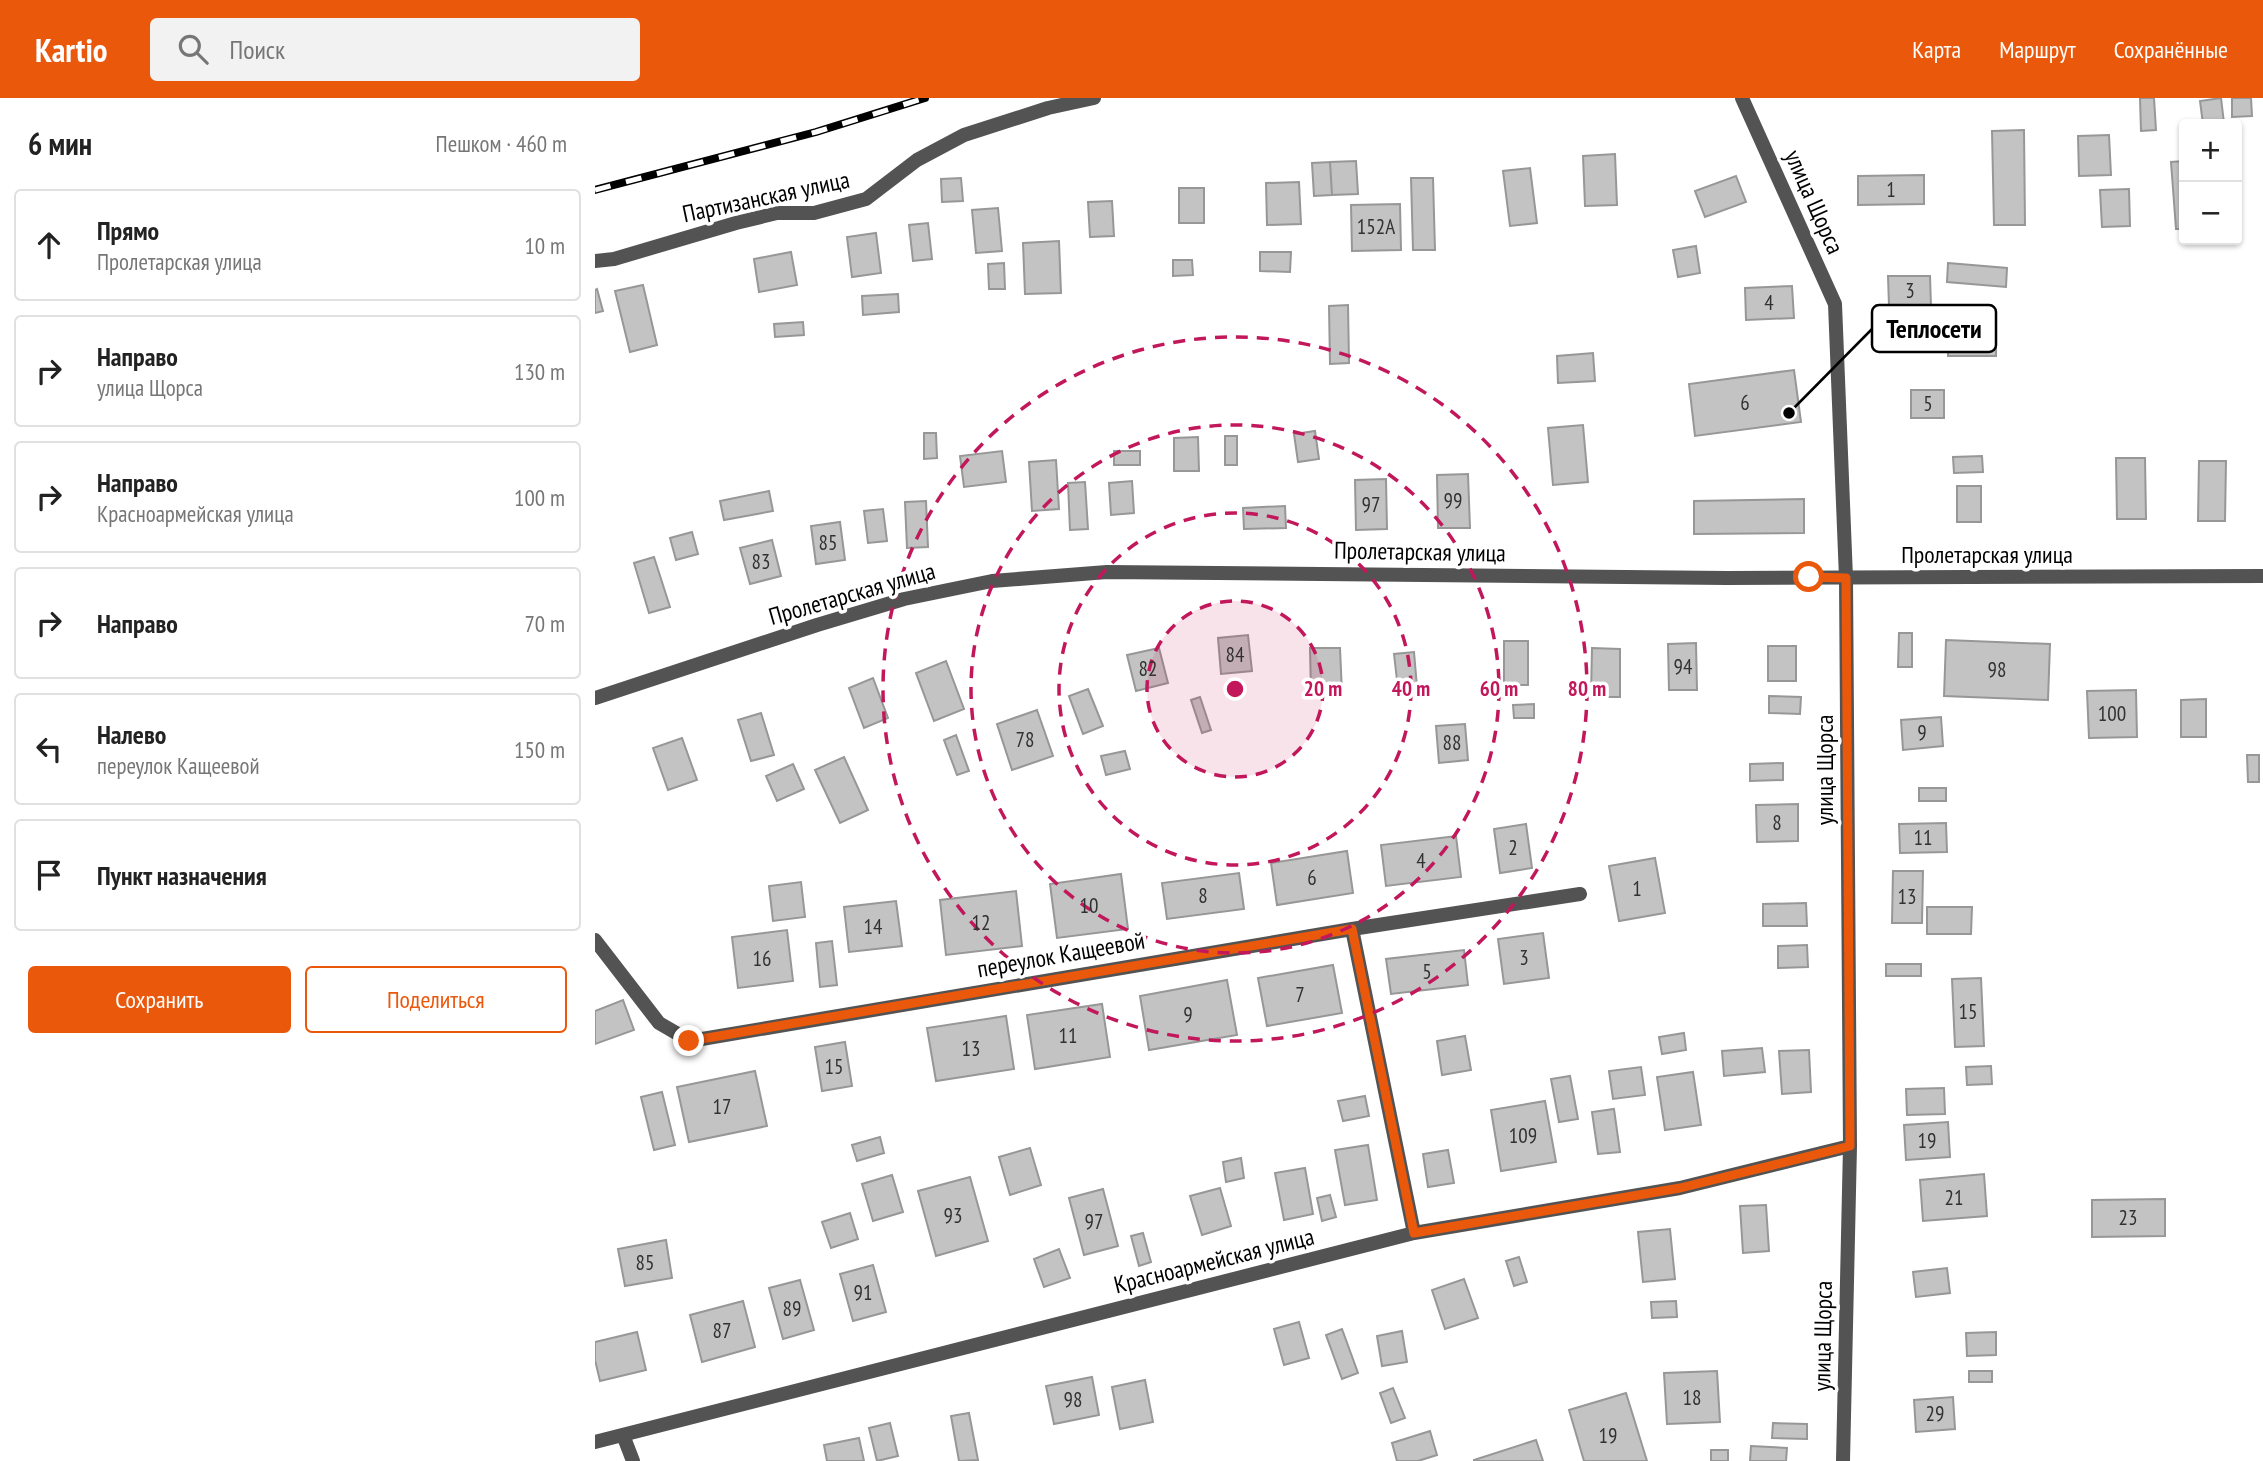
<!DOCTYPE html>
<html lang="ru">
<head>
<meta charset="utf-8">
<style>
  :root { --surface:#fff; --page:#f2f2f2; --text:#222; --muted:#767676; --line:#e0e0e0; --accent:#ea580c }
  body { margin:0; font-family:"PT Sans Narrow",sans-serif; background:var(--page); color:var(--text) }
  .controls { position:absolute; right:21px; top:21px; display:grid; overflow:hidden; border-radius:7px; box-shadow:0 2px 5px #0004 }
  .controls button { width:63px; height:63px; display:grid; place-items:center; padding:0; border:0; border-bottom:2px solid var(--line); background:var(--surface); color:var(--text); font:35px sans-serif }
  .stop { position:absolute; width:21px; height:21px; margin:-16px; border:5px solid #ea580c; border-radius:50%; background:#fff }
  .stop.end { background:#ea580c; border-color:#fff; box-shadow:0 2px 7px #0008 }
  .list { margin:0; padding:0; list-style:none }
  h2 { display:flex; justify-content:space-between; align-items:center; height:91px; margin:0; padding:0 28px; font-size:30px }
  h2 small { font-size:23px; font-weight:400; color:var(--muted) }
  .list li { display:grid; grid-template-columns:46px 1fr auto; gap:21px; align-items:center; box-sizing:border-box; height:112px; margin:0 14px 14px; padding:0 14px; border:2px solid var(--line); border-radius:7px }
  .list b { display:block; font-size:26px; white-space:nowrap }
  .list p { margin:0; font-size:23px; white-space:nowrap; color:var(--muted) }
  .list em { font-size:23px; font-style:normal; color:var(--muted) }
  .actions { display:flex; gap:14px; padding:21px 28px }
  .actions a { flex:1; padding:16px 0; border:2px solid var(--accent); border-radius:7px; text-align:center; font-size:24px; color:var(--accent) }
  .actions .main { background:var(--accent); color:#fff }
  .icon { flex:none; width:38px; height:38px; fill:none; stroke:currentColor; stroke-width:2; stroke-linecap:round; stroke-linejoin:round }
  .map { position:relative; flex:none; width:1668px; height:1363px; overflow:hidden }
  header { display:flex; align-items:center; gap:42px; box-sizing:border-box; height:98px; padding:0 35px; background:var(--accent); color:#fff }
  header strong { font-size:33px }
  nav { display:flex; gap:38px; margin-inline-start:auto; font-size:24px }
  .search { width:490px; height:63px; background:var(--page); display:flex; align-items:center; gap:18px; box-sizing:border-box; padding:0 24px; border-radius:7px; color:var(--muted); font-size:26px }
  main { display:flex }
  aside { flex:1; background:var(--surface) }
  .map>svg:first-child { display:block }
  .building { fill:#c3c3c3; stroke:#979797; stroke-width:2 }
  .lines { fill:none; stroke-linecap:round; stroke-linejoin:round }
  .minor { stroke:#535353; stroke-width:14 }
  .tertiary { stroke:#535353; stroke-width:14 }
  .rail-casing { stroke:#000; stroke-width:8 }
  .rail { stroke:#fff; stroke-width:5; stroke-dasharray:16; stroke-linecap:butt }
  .route { stroke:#ea580c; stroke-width:9 }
  .ring { fill:none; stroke:#c2185b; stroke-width:3.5; stroke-dasharray:12 9 }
  .labels { text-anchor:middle; stroke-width:7; stroke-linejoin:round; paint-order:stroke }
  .number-label { font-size:21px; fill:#313131 }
  .street-label { font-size:24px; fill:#000; stroke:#fff }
  .centre { fill:#c2185b; stroke:#fff; stroke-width:3.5 }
  .ring-label { font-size:21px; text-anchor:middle; font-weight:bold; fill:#c2185b; stroke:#fff; stroke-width:7; stroke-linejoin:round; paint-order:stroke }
  .leader { fill:none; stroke:#000; stroke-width:2.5 }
  .callout-dot { fill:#000; stroke:#fff; stroke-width:2.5 }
  .callout { fill:#fff; stroke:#000; stroke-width:2.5 }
  .callout-label { font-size:26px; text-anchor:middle; font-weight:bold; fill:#000 }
</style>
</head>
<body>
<header>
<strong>Kartio</strong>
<div class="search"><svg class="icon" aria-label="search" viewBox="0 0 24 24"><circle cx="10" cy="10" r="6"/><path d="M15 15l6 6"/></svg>Поиск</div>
<nav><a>Карта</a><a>Маршрут</a><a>Сохранённые</a></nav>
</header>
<main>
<aside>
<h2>6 мин<small>Пешком · 460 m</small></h2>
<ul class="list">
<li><svg class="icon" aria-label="ahead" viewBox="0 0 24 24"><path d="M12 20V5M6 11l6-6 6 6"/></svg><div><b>Прямо</b><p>Пролетарская улица</p></div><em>10 m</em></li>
<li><svg class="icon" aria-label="right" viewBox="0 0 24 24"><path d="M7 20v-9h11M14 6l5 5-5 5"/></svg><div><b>Направо</b><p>улица Щорса</p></div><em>130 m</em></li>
<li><svg class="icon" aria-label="right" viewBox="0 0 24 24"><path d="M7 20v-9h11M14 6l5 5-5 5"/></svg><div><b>Направо</b><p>Красноармейская улица</p></div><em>100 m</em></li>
<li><svg class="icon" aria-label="right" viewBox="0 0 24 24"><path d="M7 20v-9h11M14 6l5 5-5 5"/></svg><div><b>Направо</b></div><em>70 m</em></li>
<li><svg class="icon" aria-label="left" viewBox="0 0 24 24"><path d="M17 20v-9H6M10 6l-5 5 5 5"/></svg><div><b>Налево</b><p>переулок Кащеевой</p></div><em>150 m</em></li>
<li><svg class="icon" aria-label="arrive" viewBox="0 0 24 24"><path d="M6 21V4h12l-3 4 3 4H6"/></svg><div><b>Пункт назначения</b></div></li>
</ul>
<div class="actions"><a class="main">Сохранить</a><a>Поделиться</a></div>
</aside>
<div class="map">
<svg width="1668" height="1363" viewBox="0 0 1668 1363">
  <rect width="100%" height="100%" fill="#fff"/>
  <path class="building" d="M1545 0H1559L1561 32 1546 33Z
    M1626 0 1629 25 1608 26 1605 3Z
    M1637 0H1656L1657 18 1637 19Z
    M1429 32 1430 127H1399L1397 33Z
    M1514 37 1516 77 1484 78 1483 38Z
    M1020 56 1022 107 990 108 988 58Z
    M761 63 763 96 737 97 735 64Z
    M1589 63V131H1581L1576 64Z
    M735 64 737 97 719 98 717 65Z
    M935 70 942 125 915 128 908 73Z
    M1329 77V106L1263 107V78Z
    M1141 78 1151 104 1110 119 1100 93Z
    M366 80 368 103 347 104 346 81Z
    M816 80H838L840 152H818Z
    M704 84 706 126 672 127 671 85Z
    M584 90H609V125H584Z
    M1534 91 1535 128 1507 129 1505 92Z
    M517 103 519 138 495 139 493 104Z
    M805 106 806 152 757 153 756 107Z
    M403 110 407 153 381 155 377 112Z
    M333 125 337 161 318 163 314 127Z
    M281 135 286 175 257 179 252 139Z
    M464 143 466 195 430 196 428 145Z
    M1101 148 1105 175 1083 179 1078 152Z
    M196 154 202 187 164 194 159 161Z
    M665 154H696L695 174 665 173Z
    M578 162H597L598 177 578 178Z
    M409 165 410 191H394L393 166Z
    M1353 165 1412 170 1411 189 1352 184Z
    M1293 178H1335L1336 208H1294Z
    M48 187 62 247 35 254 20 193Z
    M1197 188 1199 220 1151 222 1150 190Z
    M2 191 8 213 0 215V192Z
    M303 196 304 214 268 217 267 198Z
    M753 207 754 265 735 266 734 208Z
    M1353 222H1401V258H1353Z
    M208 224 209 237 180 239 179 226Z
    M998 255 1000 283 963 285 962 258Z
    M1199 272 1206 324 1100 338 1094 286Z
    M1316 292H1349V320H1316Z
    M988 327 993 384 958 387 953 330Z
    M720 333 724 361 703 364 699 336Z
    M329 335H341L342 360 329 361Z
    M630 338H642V367H630Z
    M603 339 604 373H579V340Z
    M407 353 411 384 369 389 365 358Z
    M519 353H545V367H519Z
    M1387 358 1388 374 1359 375 1358 359Z
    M1521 360H1550L1551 421H1522Z
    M461 362 464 411 437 413 434 364Z
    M1604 363H1631L1630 423H1603Z
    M873 376 875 430H843L842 377Z
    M791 381 792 431 761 432 760 382Z
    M537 383 539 415 516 417 514 385Z
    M490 384 493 431 475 432 473 385Z
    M1362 388H1386V424H1362Z
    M174 393 178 413 129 422 125 403Z
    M1209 401V435L1099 436V403Z
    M331 403 333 449 312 450 310 404Z
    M690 408 691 430 649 431 648 410Z
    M288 411 292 443 273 445 269 413Z
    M245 424 250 462 221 466 216 428Z
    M97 434 103 456 81 462 75 440Z
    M177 442 186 478 155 486 145 450Z
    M59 459 75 509 54 515 39 465Z
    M1304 535H1317V569H1303Z
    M653 537 657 573 626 576 623 540Z
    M1351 542 1455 546 1453 602 1349 598Z
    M909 543H933V587H909Z
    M1101 545 1102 592H1074L1073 546Z
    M1173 548H1201V583H1173Z
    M564 550 573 585 541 593 532 557Z
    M715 550H745L747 595 716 596Z
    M997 550 1025 551V599H996Z
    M819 554 822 589 803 591 799 556Z
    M351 563 369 611 339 623 321 575Z
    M278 580 293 620 269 630 254 590Z
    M493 591 508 628 488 636 474 598Z
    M1541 592 1542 639 1494 640 1492 593Z
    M1174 598 1206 599 1205 616 1174 615Z
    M605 599 616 632 607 635 596 602Z
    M1611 601V639H1586V602Z
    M939 606V620H919L918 607Z
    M442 612 458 658 417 672 402 626Z
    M166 615 179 657 156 663 143 622Z
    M1346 619 1348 648 1308 652 1306 622Z
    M870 626 873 662 844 665 841 628Z
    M361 637 374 673 362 677 349 642Z
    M87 640 102 682 73 692 58 650Z
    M530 653 535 671 511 677 506 658Z
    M1652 657H1664V684H1653Z
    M249 659 273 712 245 725 220 672Z
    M1188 665V682L1155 683V666Z
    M198 666 209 691 182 703 171 678Z
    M1324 690H1351V703H1324Z
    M1203 706V743L1162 744 1161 707Z
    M1351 725 1352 754 1305 755 1304 726Z
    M931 726 937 770 905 775 899 731Z
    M861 738 866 779 791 788 786 747Z
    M752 753 758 795 682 807 676 765Z
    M1060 760 1070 815 1024 823 1014 768Z
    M1298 773H1328L1327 825H1297Z
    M644 775 649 811 572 821 567 785Z
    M526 776 533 831 462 840 455 786Z
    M206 784 210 819 178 823 174 788Z
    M421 793 427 848 351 857 345 802Z
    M301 803 307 848 254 854 249 809Z
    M1211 805 1212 828H1168V806Z
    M1332 809H1377L1376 836H1332Z
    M192 832 198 883 143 890 137 839Z
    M948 835 954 880 909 886 903 841Z
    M237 843 242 887 225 889 221 845Z
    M1212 847 1213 869 1183 870V848Z
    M869 852 873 887 796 896 791 861Z
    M1291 866H1326V878H1291Z
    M738 867 747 915 672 928 663 880Z
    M1386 880 1389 948 1360 949 1357 881Z
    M632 882 642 937 554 952 545 898Z
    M28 902 39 932 0 946V913Z
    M507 906 515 959 440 971 432 917Z
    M411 918 419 971 341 983 332 930Z
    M1089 935 1091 952 1067 956 1064 939Z
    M870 938 876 972 847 977 842 943Z
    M250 944 257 988 227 993 220 949Z
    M1167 950 1170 974 1129 978 1127 953Z
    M1214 952 1216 994 1187 996 1184 953Z
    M1396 968 1397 986 1372 987 1371 969Z
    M1046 969 1050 997 1018 1001 1014 973Z
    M160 973 172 1028 94 1044 82 989Z
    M1098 974 1106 1027 1070 1032 1062 979Z
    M975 978 983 1021 964 1024 956 981Z
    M1349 990 1350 1016 1312 1017 1311 991Z
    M67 994 80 1047 59 1052 46 999Z
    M770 998 774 1018 748 1023 743 1003Z
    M950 1003 961 1064 906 1073 896 1012Z
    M1019 1011 1025 1054 1003 1056 997 1014Z
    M1353 1024 1355 1059 1311 1062 1309 1027Z
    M285 1039 289 1055 262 1063 257 1047Z
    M773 1047 782 1102 750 1107 740 1052Z
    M435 1050 446 1087 415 1097 404 1059Z
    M853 1052 859 1085 833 1089 828 1056Z
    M646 1060 649 1080 631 1084 628 1064Z
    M710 1070 718 1116 689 1122 680 1075Z
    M1389 1076 1392 1118 1328 1123 1325 1082Z
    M297 1077 308 1114 278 1123 267 1086Z
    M375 1079 393 1143 341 1158 323 1093Z
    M625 1090 636 1128 607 1137 595 1098Z
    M508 1091 523 1148 489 1157 474 1100Z
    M735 1097 741 1119 727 1123 722 1100Z
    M1570 1101V1138L1497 1139V1102Z
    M1171 1107 1174 1153 1148 1155 1145 1108Z
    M255 1115 263 1141 236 1150 227 1124Z
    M1075 1131 1080 1181 1048 1184 1043 1134Z
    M548 1135 556 1164 544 1168 536 1138Z
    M71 1142 77 1180 30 1188 23 1151Z
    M464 1151 475 1180 449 1189 439 1161Z
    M924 1159 932 1184 919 1188 911 1163Z
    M278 1167 291 1214 258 1223 245 1176Z
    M1352 1170 1355 1195 1321 1199 1318 1174Z
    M869 1181 883 1220 850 1231 837 1192Z
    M205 1182 219 1232 188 1241 174 1190Z
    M148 1203 160 1249 107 1264 95 1217Z
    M1081 1203 1082 1219 1057 1220 1056 1204Z
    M704 1224 714 1260 689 1267 679 1231Z
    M747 1231 763 1275 747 1281 731 1237Z
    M807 1233 812 1264 787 1268 782 1238Z
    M42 1234 51 1272 5 1283 0 1262V1244Z
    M1401 1234V1257L1372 1258 1371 1235Z
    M1122 1273 1125 1324 1072 1326 1069 1275Z
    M1374 1273H1397V1284H1374Z
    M497 1279 504 1317 459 1326 451 1288Z
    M550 1282 558 1324 525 1331 517 1289Z
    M798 1290 810 1320 796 1325 785 1295Z
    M1031 1295 1052 1363H989L974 1312Z
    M1358 1299 1360 1331 1321 1334 1319 1302Z
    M374 1315 383 1362 364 1363 356 1318Z
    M295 1325 303 1358 282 1363 274 1330Z
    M1178 1325 1212 1326V1341L1177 1340Z
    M835 1333 842 1357 823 1363H802L797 1345Z
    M264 1340 269 1363H232L229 1347Z
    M941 1342 948 1363H879V1362Z
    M1156 1348 1192 1350 1191 1363H1155Z
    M1116 1352H1133V1363H1116Z"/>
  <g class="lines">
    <path class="minor" d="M1147 0 1240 206 1251 480 1255 1048 1248 1363
      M0 163 19 161 141 125 182 115H219L271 101 322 62 369 37 453 10 499 0
      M757 831 819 1135
      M0 842 64 925 95 943 757 831 985 796
      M28 1337 38 1363
      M0 1344 819 1135 1085 1090 1255 1048"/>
    <path class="tertiary" d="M0 600 222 527 309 501 397 483 512 474 1132 480 1668 478"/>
    <g class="rail-casing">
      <path id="rail" d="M0 92 221 34 330 0"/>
    </g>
    <use href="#rail" class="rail"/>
  </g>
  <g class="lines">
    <path class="route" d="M94 943 757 831 819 1135 1085 1090 1255 1048 1251 480 1214 479"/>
  </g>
  <circle cx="640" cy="591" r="88" fill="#c2185b" fill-opacity=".12"/>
  <g class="ring">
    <circle cx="640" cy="591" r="88"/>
    <circle cx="640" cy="591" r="176"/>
    <circle cx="640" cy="591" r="264"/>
    <circle cx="640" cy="591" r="352"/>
  </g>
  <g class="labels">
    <g class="number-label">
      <text x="1296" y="99">1</text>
      <text x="781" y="136">152А</text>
      <text x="1315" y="200">3</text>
      <text x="1174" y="212">4</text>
      <text x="1150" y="312">6</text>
      <text x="1333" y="313">5</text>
      <text x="858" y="410">99</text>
      <text x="776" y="414">97</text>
      <text x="233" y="452">85</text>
      <text x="166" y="471">83</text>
      <text x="640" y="564">84</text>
      <text x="1088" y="576">94</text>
      <text x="553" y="578">82</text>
      <text x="1402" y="579">98</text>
      <text x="1517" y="623">100</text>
      <text x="1327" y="642">9</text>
      <text x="430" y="649">78</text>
      <text x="857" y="652">88</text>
      <text x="1182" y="732">8</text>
      <text x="1328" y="747">11</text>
      <text x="918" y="757">2</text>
      <text x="826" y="770">4</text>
      <text x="717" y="787">6</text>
      <text x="1042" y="798">1</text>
      <text x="608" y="805">8</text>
      <text x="1312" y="806">13</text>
      <text x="494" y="815">10</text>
      <text x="386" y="832">12</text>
      <text x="278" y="836">14</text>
      <text x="929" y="867">3</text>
      <text x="167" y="868">16</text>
      <text x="832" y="881">5</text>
      <text x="705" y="904">7</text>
      <text x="1373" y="921">15</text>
      <text x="593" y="924">9</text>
      <text x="473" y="945">11</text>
      <text x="376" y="958">13</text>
      <text x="239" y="976">15</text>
      <text x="127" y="1016">17</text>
      <text x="928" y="1045">109</text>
      <text x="1332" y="1050">19</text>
      <text x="1359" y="1107">21</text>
      <text x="358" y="1125">93</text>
      <text x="1533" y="1127">23</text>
      <text x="499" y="1131">97</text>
      <text x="50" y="1172">85</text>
      <text x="268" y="1202">91</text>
      <text x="197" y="1218">89</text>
      <text x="127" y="1240">87</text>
      <text x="1097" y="1307">18</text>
      <text x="478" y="1309">98</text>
      <text x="1340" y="1323">29</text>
      <text x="1013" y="1345">19</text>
    </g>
    <g class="street-label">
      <text transform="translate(171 99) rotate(-12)" y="8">Партизанская улица</text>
      <text transform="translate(1219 104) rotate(66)" y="8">улица Щорса</text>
      <text transform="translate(825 454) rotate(1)" y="8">Пролетарская улица</text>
      <text x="1392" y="465">Пролетарская улица</text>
      <text transform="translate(257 496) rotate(-16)" y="8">Пролетарская улица</text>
      <text transform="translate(1230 672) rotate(-90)" y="8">улица Щорса</text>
      <text transform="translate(466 857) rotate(-10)" y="8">переулок Кащеевой</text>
      <text transform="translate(619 1163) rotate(-14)" y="8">Красноармейская улица</text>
      <text transform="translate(1228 1238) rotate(-89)" y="8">улица Щорса</text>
    </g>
  </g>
  <circle cx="640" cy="591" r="10" class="centre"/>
  <g class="ring-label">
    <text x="728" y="598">20 m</text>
    <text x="816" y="598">40 m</text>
    <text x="904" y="598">60 m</text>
    <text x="992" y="598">80 m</text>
  </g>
  <path class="leader" d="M1194 315L1277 231"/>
  <circle class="callout-dot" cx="1194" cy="315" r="7"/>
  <rect class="callout" x="1277" y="207" width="124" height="47" rx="7"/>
  <g class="callout-label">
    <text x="1339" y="240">Теплосети</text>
  </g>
</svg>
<div class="controls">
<button>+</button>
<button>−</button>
</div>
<div class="stop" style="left:1214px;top:479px"></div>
<div class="stop end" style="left:94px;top:943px"></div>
</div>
</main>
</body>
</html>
